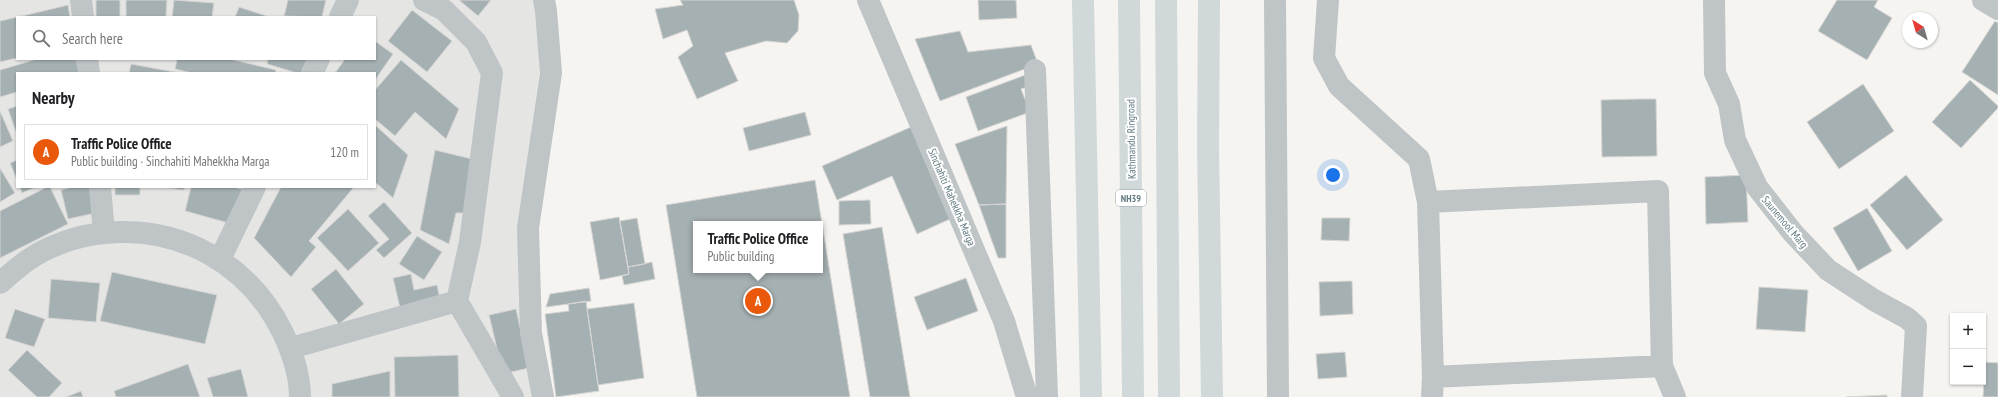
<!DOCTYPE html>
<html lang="en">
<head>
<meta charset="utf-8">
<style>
  :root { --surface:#fff; --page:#f2f2f2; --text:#202124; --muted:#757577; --line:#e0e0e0; --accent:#ea580c }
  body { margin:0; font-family:"PT Sans Narrow",sans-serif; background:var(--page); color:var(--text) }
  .controls { position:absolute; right:12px; bottom:12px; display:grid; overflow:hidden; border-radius:0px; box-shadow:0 1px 3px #0004 }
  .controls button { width:36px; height:36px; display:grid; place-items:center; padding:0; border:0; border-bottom:1px solid var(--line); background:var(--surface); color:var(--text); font:20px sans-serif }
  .compass { position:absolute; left:1902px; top:12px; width:36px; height:36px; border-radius:50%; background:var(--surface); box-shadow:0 1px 3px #0004; rotate:323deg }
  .you { position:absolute; left:1333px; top:175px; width:14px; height:14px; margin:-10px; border:3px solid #fff; border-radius:50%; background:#1a73e8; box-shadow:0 0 0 6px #1a73e833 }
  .badge { display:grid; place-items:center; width:26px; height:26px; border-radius:50%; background:var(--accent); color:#fff; font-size:13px; font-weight:700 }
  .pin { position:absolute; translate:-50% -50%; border:2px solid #fff; box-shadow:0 1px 4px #0006 }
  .popup { position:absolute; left:693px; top:221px; width:130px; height:52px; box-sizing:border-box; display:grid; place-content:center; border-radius:0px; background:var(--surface); filter:drop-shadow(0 1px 3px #0005); font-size:13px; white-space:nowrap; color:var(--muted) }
  .popup b { font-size:15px; color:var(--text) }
  .popup::after { content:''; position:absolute; left:50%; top:100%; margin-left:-8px; border:8px solid transparent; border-top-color:var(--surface) }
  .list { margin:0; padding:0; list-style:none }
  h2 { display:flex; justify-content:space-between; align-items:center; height:52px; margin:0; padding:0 16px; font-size:17px }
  h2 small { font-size:13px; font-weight:400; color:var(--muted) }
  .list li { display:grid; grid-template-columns:26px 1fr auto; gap:12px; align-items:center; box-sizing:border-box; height:56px; margin:0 8px 8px; padding:0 8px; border:1px solid var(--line); border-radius:0px }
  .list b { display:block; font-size:15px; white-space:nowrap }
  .list p { margin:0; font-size:13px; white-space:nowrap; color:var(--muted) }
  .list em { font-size:13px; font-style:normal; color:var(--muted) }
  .icon { flex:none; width:22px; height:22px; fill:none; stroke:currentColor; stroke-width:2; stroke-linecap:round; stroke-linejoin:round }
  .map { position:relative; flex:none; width:1998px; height:397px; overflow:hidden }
  .search { position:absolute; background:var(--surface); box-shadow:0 1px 3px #0004; left:16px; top:16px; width:360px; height:44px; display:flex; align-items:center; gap:10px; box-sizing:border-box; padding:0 14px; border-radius:0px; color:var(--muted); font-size:15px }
  .panel { position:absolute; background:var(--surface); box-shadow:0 1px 3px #0004; left:16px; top:72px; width:360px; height:116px; border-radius:0px }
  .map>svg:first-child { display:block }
  .built { fill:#e5e5e4; fill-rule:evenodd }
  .building { fill:#a5b0b3; stroke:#d6d5d3; fill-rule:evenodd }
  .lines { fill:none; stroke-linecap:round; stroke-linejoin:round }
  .minor { stroke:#bfc4c6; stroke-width:22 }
  .major { stroke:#d0d8da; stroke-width:22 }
  .highway { stroke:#d0d8da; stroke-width:22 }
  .labels { text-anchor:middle; stroke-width:4; stroke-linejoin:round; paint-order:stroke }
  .shield { fill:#fff; stroke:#91a2a8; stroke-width:1 }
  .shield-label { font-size:10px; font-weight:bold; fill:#627a82 }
  .street-label { font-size:11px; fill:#627a82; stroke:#fff }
</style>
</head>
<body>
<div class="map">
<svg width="1998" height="397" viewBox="0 0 1998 397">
  <rect width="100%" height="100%" fill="#f5f4f0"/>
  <path class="built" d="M0 0H536L540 68 518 228 545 397H0ZM17 17H375V59H17ZM17 73H375V187H17Z"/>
  <path class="building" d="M96 0H120V17H96Z
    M126 0H167L166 17H126Z
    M174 0 214 3 212 17H172Z
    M288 0H326L322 17 284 16Z
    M459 0H491L478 16Z
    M680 0H794L799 15 798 31 787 43 766 41 725 53 738 81 697 99 678 57 693 46 687 30 663 39 655 9 683 5Z
    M978 0H1016L1017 18 979 20Z
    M1837 0H1878L1874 7 1892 18 1867 60 1818 31Z
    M68 5 70 17H18Z
    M239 7 270 17H235Z
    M412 10 452 41 427 72 388 41Z
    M17 17V58L0 62V21Z
    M1995 21 1998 23V95L1962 72Z
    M960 31 968 52 1031 45 1038 64 940 101 915 39Z
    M375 41 393 54 375 80V73H335L345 59H375Z
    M37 59H76L80 73H17V92L0 97V70Z
    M177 59H230L276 70 275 73H192L175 69Z
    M268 59H307L303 73H297L267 64Z
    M401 60 459 109 446 139 415 112 395 136 375 119V90Z
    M131 64 180 73H129Z
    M1028 74 1032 85 1021 89 1030 112 978 131 966 97Z
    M1970 80 1998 106V108L1961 148 1932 122Z
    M1863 84 1894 131 1839 169 1807 122Z
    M1639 99H1656L1657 156 1602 157 1601 100Z
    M17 106V135L8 109Z
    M0 111 13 141 0 147Z
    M805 112 811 135 749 151 743 128Z
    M375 125 408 155 393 198 375 182Z
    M1007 126 1006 204 979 205 955 144Z
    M911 127 950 219 917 234 892 176 837 200 822 166Z
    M435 150 476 160 464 213H456L449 244 420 230Z
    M17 160V180L10 163Z
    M0 168 15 193 0 202Z
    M1746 175 1748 222 1706 224 1705 177Z
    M1906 175 1943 220 1907 250 1870 205Z
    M815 180 850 397H697L666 205ZM696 224H820V270H696Z
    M20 187H36L22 193Z
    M47 187H50L68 224 0 258V211Z
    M72 187H91L96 213 68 219 61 190Z
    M115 187H140V195H115Z
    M160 187H184V190Z
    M191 187H233L242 189 232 224 185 211Z
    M281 187H354L309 241 316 247 291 277 254 238Z
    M870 200 871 224 839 225V201Z
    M384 202 412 233 384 258 376 250 389 239 368 216Z
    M1006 204V258H998L979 205Z
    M1867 208 1892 251 1858 271 1833 228Z
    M348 209 379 243 348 271 317 238Z
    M619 217 629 274 600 280 590 222Z
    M637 218 645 264 628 267 620 221Z
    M1322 218H1350L1349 241 1321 240Z
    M882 227 910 397H870L843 234Z
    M417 236 442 252 424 280 399 264Z
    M652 262 655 279 624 285 622 276 629 274 628 267Z
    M336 269 364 304 339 324 311 289Z
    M112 272 217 295 205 344 100 321Z
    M411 274 414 290 437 285 440 299 400 308 393 278Z
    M966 278 978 311 927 330 914 297Z
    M51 279 100 283 96 322 48 318Z
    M1352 281 1353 314 1320 316 1319 282Z
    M1759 287 1808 290 1805 332 1756 329Z
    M589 288 591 301 546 307 550 294Z
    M586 301 599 391 556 397 545 314 569 311 568 304Z
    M634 303 644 378 598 385 587 309Z
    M15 309 45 319 34 347 5 338Z
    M516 309 529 368 503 374 489 315Z
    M27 350 62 383 49 397H37L8 370Z
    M1345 352 1347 377 1318 379 1316 354Z
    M458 355 459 397H395L394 357Z
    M1985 362 1998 363V397H1983Z
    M188 364 200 397H116L114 391Z
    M241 369 248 397H213L207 378Z
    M390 371V397H332V384Z
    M81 391 83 397H66Z
    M1887 395V397H1846Z"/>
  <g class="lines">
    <path class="minor" d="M81 0 83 17
      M424 0 444 10 476 42 492 73 470 242 457 301 513 397
      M868 0 1004 321 1027 397
      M1275 0 1278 397
      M1328 0 1324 58 1339 86 1419 159 1428 202
      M1714 0 1715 73 1729 104 1735 140 1757 187 1793 233 1828 270 1874 300 1907 318 1916 326 1912 397
      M1983 0 1998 9
      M340 17 348 0
      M87 59 89 73
      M1035 70 1047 397
      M312 73 319 59
      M100 187 104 233
      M220 259 255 187
      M0 283C9 275 18 267 28 260 50 245 79 235 105 233 181 225 250 265 283 333 292 352 300 376 300 397
      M291 348 457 301
      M1433 377 1428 202 1658 191 1662 366
      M543 397 531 333 528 228 551 73 546 11 544 0
      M1432 397 1433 377 1662 366 1675 397"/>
    <path class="major" d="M1083 0 1091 397
      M1209 0 1208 147 1212 397"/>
    <path class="highway" d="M1129 0 1133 397
      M1166 0 1169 397"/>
  </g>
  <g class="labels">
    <rect class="shield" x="1116" y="190" width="30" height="16" rx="3"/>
    <g class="shield-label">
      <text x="1131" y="202">NH39</text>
    </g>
    <g class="street-label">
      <text transform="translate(1131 139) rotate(-91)" y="4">Kathmandu Ringroad</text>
      <text transform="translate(952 197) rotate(67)" y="4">Sinchahiti Mahekkha Marga</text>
      <text transform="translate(1785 222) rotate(50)" y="4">Saunemool Marg</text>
    </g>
  </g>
</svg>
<div class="controls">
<button>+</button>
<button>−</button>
</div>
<svg class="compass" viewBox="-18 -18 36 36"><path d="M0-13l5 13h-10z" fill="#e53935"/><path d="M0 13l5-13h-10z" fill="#757577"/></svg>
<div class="you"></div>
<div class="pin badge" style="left:758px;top:301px">A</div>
<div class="popup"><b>Traffic Police Office</b>Public building</div>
<div class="search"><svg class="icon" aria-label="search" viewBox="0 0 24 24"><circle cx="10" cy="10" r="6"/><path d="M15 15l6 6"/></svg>Search here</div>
<section class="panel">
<h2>Nearby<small></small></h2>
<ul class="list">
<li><span class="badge">A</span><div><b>Traffic Police Office</b><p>Public building · Sinchahiti Mahekkha Marga</p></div><em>120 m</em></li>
</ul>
</section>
</div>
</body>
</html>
